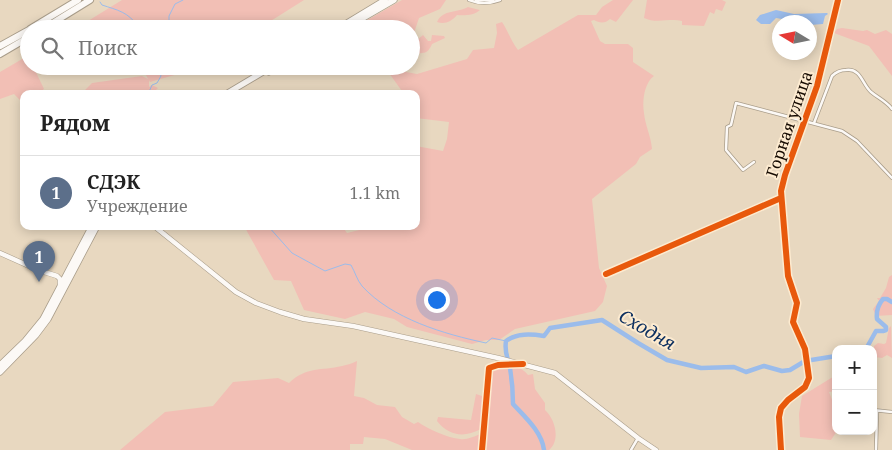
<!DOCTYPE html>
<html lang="ru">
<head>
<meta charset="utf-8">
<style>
  :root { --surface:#fff; --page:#f6f6f6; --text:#222; --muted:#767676; --line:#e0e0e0; --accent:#5f5243 }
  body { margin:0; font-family:"Noto Serif",serif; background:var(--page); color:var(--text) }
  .controls { position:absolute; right:15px; bottom:15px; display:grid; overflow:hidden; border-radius:10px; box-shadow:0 2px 12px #0003 }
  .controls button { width:45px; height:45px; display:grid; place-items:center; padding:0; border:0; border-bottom:1px solid var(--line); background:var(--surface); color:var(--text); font:25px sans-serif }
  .compass { position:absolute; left:772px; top:15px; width:45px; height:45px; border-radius:50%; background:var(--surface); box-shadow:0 2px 12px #0003; rotate:280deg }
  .you { position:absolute; left:436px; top:299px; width:18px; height:18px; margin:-12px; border:4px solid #fff; border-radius:50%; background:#1a73e8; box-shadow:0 0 0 8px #1a73e833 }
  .badge { display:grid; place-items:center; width:32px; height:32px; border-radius:50%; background:var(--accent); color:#fff; font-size:16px; font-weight:700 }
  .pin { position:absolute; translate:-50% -41px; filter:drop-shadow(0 1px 2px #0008) }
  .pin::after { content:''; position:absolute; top:26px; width:18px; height:15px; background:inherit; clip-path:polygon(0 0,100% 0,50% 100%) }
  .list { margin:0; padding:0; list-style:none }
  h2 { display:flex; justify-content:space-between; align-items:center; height:65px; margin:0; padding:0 20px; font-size:21px }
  h2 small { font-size:16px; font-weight:400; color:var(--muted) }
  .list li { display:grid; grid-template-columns:32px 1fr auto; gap:15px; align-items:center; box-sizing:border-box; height:75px; padding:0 20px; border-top:1px solid var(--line) }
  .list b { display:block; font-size:19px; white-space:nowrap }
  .list p { margin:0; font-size:16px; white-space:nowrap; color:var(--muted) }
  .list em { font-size:16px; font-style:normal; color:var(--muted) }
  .icon { flex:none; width:28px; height:28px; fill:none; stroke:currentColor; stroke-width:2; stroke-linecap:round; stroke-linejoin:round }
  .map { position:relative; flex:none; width:892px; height:450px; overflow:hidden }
  .search { position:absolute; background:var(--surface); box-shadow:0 2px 12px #0003; left:20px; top:20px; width:400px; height:55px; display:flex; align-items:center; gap:12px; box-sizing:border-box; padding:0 18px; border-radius:28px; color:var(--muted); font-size:19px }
  .panel { position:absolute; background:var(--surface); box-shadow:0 2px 12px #0003; left:20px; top:90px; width:400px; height:140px; border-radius:10px }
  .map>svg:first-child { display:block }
  .green { fill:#f2bfb5 }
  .water { fill:#9bbceb }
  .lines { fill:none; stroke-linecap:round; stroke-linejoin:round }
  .stream { stroke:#9bbceb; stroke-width:1 }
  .river { stroke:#9bbceb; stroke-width:4.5 }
  .minor-casing { stroke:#a99d8a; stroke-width:4 }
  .tertiary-casing { stroke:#a99d8a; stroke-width:5 }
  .secondary-casing { stroke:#a99d8a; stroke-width:5.5 }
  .trunk-casing { stroke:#a99d8a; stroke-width:7 }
  .motorway-casing { stroke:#a99d8a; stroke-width:8 }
  .minor { stroke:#fcf9f6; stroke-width:2.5 }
  .tertiary { stroke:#fcf9f6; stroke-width:4 }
  .secondary { stroke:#fcf9f6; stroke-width:4.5 }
  .trunk { stroke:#fcf9f6; stroke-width:5.5 }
  .motorway { stroke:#fcf9f6; stroke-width:6 }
  .cycleway-casing { stroke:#fdebd0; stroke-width:9 }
  .cycleway { stroke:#e8590c; stroke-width:6 }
  .labels { text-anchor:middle; stroke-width:4; stroke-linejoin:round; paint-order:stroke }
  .street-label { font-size:16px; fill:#150a00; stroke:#fdebd0 }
  .water-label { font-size:18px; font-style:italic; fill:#0d3060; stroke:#fdebd0 }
</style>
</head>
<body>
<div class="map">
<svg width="892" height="450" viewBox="0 0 892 450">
  <rect width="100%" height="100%" fill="#e8d8c0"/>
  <path class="green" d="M122 0H304L258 29H75Z
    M402 0H446L440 9 419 18 414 33 411 37V29H370V25L360 29H352Z
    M613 0H633L616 22 610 19C605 24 599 23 594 20L591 21 600 41 605 44H628L633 48V62L654 76C644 83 642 102 644 113 645 125 651 136 652 149L640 157 636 164 592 199 599 268 607 286 603 302 595 311 515 329 499 340H486L472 344 407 327 394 319 365 312 345 319 304 310 291 281 274 280 244 226H342L347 233 359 230 360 226H416V146L443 151 447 139 449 122 416 118V94H404L384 66H398L395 70 417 74 467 59 473 50 494 48 497 33 496 24 502 22C508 31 511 41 518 50L578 15H596L602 7Z
    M647 0H722L726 2 722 11 716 9 714 14 710 12 704 26 682 25V21C670 18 656 24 644 18Z
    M468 7 480 10C475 15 464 16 457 15 452 21 445 25 437 22 443 9 458 13 468 7Z
    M842 28 863 31 867 30 875 34 886 30 892 34V76L869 46 834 33 837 29Z
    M423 35 428 41H431L432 35 444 36 445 38 432 44C427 55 425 52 414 54L411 50V42L417 40Z
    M29 55V66H33L44 89 37 94H24L23 103 14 94 0 99V72Z
    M150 66H189L178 70V74L150 82 149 80V87L152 85 158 88 156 90 157 94H81L92 83 142 76 148 79 145 73Z
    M892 275V315L876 316 873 309 879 301 877 298H880L886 288 889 277Z
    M891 326 892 358 887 355 882 358 874 357V346L878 343 884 344 886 343 889 328Z
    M357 361 354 396 364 398 377 405 395 407 402 417 414 424 418 422C428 429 448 438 460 439 467 440 473 437 480 434L479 450H412L385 439 364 437 363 444H350V450H120L165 412 213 406 233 382 278 378 289 383C307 366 321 371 342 366 347 365 353 363 357 361Z
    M506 367C516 368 521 366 528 375L533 374 535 389 545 403V410C555 419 561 440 549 450H484L493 371Z
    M836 375V391L829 392 836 410V431H837L831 440 800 437 799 414 802 396Z
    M476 394 485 397 481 429C464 438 449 436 437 421L438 417 471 420Z"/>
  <path class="water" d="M776 10 794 14 827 13 828 14 825 16 823 24 810 25V22H787L782 19 776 18 770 24H761L756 20 760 15Z"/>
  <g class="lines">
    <path class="stream" d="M100 2 102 5C117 10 129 12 138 27 147 27 155 26 164 28L168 24
      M169 29V16L175 4 183 0
      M150 94 149 92 152 85 157 83 161 76 158 66
      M268 226 292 253 325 271 345 264 351 265C355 272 357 280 362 286 392 319 444 334 486 343L492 338 506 341"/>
    <path class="river" d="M866 349 876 331H883L886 330V327L877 319C876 311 878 305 883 299H887L892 302
      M544 450C542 432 525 417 513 404 513 392 512 380 510 368 508 357 504 353 506 341 517 333 531 334 544 336L550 328 602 320 638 343 667 360 701 368 734 367 746 372 764 366 782 371 790 370 805 361 836 356"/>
    <g class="minor-casing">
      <path id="minor" d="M469 0C479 4 489 4 500 0
        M476 0H493
        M814 123 832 76C836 72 841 70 846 70 861 68 862 84 871 92 878 98 886 101 892 109
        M754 162 743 170 726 150 727 127 731 125 736 103 842 131 857 141 892 178
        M606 274 781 198
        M873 410 892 412
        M482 450 489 368 498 365 517 364
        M631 450 638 438
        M876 450 877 411"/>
    </g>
    <g class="tertiary-casing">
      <path id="tertiary" d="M781 450 779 417 781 408 788 400 805 387 809 378 805 349 793 322 797 303 788 276 781 191 785 175 817 86 838 0"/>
    </g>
    <g class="secondary-casing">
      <path id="secondary" d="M154 226 236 292 256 303 280 312 304 319 353 326 498 358 555 373 638 438 656 450
        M0 253 38 270 57 276 60 279V285"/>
    </g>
    <g class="trunk-casing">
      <path id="trunk" d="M337 29 385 0
        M344 29 394 0
        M269 72 280 66
        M226 94 273 66
        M0 365 25 341 43 319 92 226
        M0 372 36 335 48 319 97 226"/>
    </g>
    <g class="motorway-casing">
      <path id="motorway" d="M30 29 78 0
        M43 29 90 0
        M0 46 29 30
        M0 54 29 37"/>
    </g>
    <use href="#minor" class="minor"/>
    <use href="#tertiary" class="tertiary"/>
    <use href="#secondary" class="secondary"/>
    <use href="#trunk" class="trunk"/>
    <use href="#motorway" class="motorway"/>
    <g class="cycleway-casing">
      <path id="cycleway" d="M606 274 781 198
        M482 450 489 368 498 365 523 364
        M781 450 779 417 781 408 788 400 805 387 809 378 805 349 793 322 797 303 788 276 781 191 785 175 817 86 838 0"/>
    </g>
    <use href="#cycleway" class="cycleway"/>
  </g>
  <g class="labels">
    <g class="street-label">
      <text transform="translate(789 124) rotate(-71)" y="6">Горная улица</text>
    </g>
    <g class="water-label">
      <text transform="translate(647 330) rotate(30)" y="6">Сходня</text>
    </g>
  </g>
</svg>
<div class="controls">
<button>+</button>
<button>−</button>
</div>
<svg class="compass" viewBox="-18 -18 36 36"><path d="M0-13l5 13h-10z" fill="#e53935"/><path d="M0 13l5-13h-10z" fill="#767676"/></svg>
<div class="you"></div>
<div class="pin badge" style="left:39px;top:282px;background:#5c6f8a">1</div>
<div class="search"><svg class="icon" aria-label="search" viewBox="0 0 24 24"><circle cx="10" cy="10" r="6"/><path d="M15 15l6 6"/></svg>Поиск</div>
<section class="panel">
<h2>Рядом<small></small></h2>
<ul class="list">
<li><span class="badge" style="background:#5c6f8a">1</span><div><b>СДЭК</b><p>Учреждение</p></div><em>1.1 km</em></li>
</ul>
</section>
</div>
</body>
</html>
